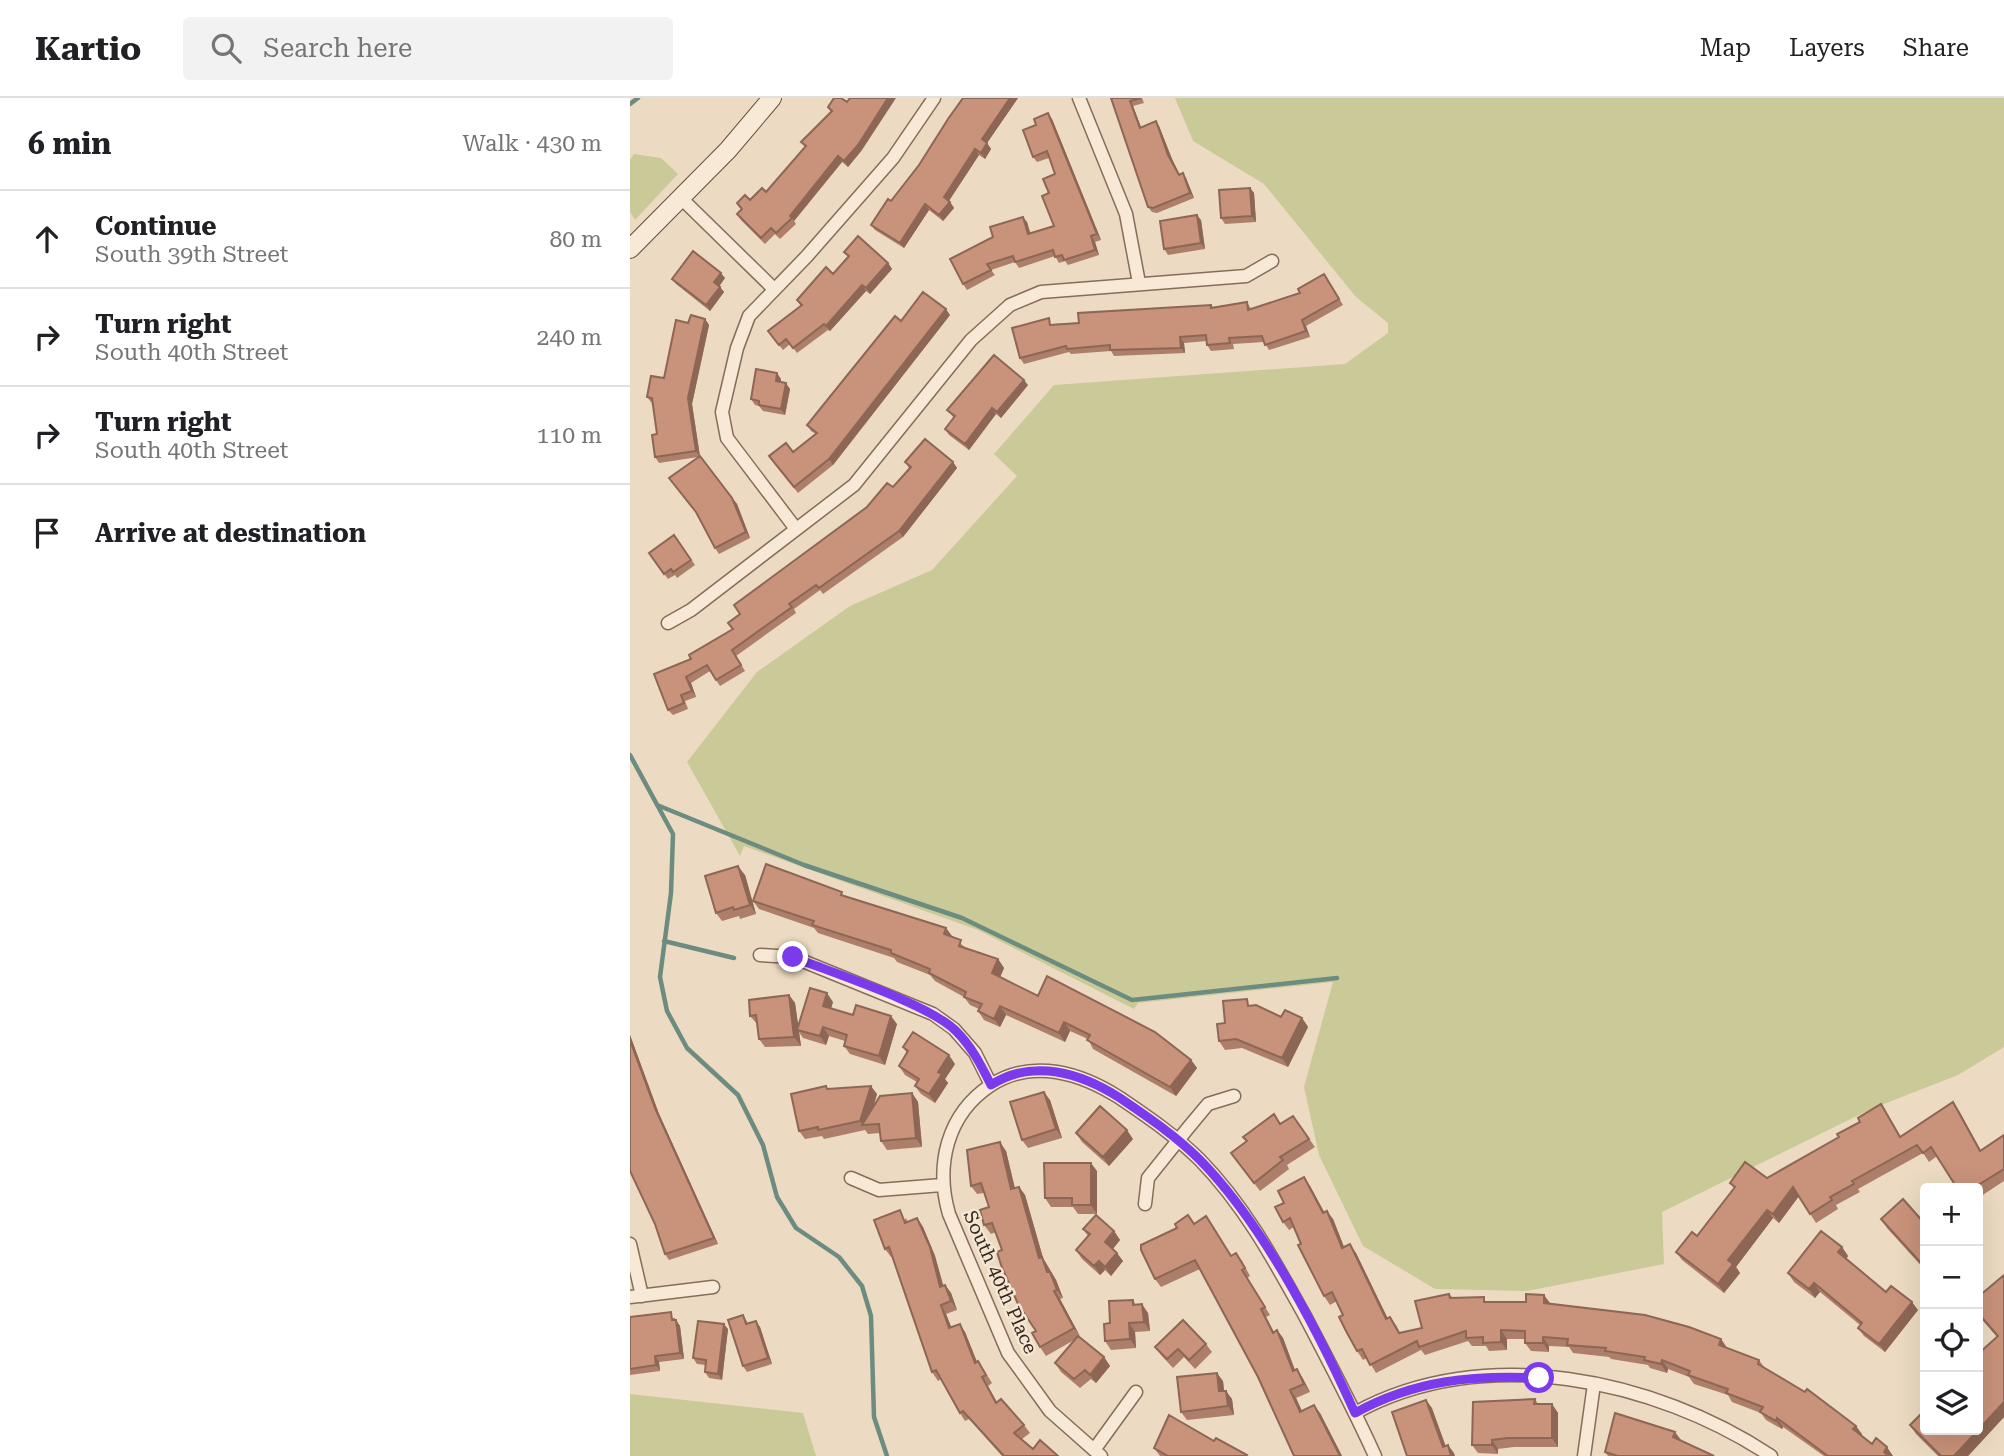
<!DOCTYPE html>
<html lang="en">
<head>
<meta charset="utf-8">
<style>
  :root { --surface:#fff; --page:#f2f2f2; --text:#202124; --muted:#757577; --line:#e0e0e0 }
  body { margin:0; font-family:"Roboto Serif",serif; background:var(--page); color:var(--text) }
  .controls { position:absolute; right:21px; bottom:21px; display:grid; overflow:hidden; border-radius:7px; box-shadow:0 7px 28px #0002 }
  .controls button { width:63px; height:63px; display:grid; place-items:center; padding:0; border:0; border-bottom:2px solid var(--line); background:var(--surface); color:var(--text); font:35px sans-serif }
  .stop { position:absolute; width:21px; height:21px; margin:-16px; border:5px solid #7c3aed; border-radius:50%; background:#fff }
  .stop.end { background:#7c3aed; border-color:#fff; box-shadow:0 2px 7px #0008 }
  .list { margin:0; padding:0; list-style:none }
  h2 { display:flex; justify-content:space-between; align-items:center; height:91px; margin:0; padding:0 28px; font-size:30px }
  h2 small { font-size:23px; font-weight:400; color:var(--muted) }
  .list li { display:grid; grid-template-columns:46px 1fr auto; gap:21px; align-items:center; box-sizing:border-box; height:98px; padding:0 28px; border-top:2px solid var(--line) }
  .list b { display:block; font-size:26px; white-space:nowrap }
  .list p { margin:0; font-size:23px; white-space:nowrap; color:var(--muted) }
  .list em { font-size:23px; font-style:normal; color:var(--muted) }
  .icon { flex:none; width:38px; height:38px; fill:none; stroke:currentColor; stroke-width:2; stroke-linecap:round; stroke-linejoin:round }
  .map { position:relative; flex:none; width:1374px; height:1358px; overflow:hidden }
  header { display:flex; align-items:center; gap:42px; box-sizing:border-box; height:98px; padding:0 35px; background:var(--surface); border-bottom:2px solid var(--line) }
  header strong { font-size:33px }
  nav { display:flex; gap:38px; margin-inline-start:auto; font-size:24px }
  .search { width:490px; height:63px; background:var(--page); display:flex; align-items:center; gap:18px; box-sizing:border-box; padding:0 24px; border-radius:7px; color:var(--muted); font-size:26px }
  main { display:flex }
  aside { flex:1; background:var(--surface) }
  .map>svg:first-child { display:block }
  .green { fill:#c9ca97 }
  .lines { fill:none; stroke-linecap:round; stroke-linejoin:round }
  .stream { stroke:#6c8c81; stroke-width:4.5 }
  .street-casing { stroke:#856d5a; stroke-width:15 }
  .secondary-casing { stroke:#674e3d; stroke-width:20 }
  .street { stroke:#f7e9d5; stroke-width:12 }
  .secondary { stroke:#f7e9d5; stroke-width:18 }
  .wall { fill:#ad7e69 }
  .shaded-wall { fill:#8d6655 }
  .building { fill:#c9927a; stroke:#8d6655; stroke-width:2 }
  .route { stroke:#7c3aed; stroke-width:9 }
  .labels { text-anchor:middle; stroke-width:5; stroke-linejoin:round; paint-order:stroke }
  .street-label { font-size:19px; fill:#36271e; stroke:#f4e6d2 }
</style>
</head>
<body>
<header>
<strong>Kartio</strong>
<div class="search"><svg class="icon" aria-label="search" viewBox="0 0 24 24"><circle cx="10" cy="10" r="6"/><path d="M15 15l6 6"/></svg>Search here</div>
<nav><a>Map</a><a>Layers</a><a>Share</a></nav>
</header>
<main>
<aside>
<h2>6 min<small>Walk · 430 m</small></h2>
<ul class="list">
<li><svg class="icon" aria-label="ahead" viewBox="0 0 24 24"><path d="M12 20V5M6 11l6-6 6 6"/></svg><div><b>Continue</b><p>South 39th Street</p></div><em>80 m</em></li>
<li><svg class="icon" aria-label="right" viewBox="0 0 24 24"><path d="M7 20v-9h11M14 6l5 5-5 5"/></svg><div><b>Turn right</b><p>South 40th Street</p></div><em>240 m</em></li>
<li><svg class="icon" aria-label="right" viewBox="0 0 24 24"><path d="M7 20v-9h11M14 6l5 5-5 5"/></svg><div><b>Turn right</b><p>South 40th Street</p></div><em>110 m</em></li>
<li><svg class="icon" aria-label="arrive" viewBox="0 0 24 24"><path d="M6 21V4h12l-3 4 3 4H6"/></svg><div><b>Arrive at destination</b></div></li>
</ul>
</aside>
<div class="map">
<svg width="1374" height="1358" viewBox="0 0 1374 1358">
  <rect width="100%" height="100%" fill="#ecdbc2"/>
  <path class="green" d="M545 0H1374V949L1328 977 1241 1011 1032 1114 1034 1166 897 1193 805 1191 733 1148 689 1057 674 989 703 884 508 905 504 911 348 832 114 748 110 758 57 664 127 574 220 508 302 472 387 378 364 356 424 287 715 266 758 235V225L726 199 634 86 563 43Z
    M4 56 31 60 48 76 5 122 0 114V62Z
    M0 1296 173 1315 186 1358H0Z"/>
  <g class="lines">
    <path class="stream" d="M0 6 8 0
      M0 657 43 736 41 795 30 879 37 913 57 950 108 997 133 1047 147 1099 166 1130 209 1159 232 1188 241 1218 244 1319 257 1358
      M27 707 174 767 332 820 502 902 707 880
      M34 843 104 860"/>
    <g class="street-casing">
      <path id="street" d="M449 0 496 116 509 185
        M52 101 144 191
        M166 431 97 340 92 314 107 250 119 218 177 158 263 60 304 0
        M38 525 61 512 224 387 341 242 380 207 411 194 616 178 642 163
        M130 857 163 859 303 916 324 931 345 955 361 987C403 960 451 975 490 1000 518 1019 546 1038 570 1062 615 1108 645 1164 676 1220 700 1266 724 1311 745 1358
        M361 987C317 1016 305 1067 319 1116L378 1255 420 1313 471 1358
        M221 1080 249 1092 312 1087
        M515 1106 518 1080 558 1030 578 1006 604 998
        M0 1146 12 1198
        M0 1199 83 1189
        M725 1315C853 1244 1025 1281 1141 1358
        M464 1352 506 1294
        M954 1358 964 1286"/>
    </g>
    <g class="secondary-casing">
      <path id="secondary" d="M0 151 98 52 142 0"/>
    </g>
    <use href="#street" class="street"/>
    <use href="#secondary" class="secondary"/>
  </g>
  <path class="wall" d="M204 0 232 52 218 69 212 64 164 123 166 126 150 141 145 136 135 146 111 122 107 116 112 112 107 105 120 102 136 94 175 49 171 44 201 14 198 9Z
    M333 0H388L357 45 361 51 355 61 349 57 319 103 324 110 313 123 299 112 274 150 245 132 241 127 289 67Z
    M481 0H512L514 5 503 8 511 29 529 28 542 61 550 77 556 80 564 100 527 115 522 114 518 109Z
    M422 21 471 142 465 144 469 157 438 167 435 163 429 165 425 158 389 170 385 164 361 172 365 177 337 192 333 186 397 124 400 135 424 128 419 95 425 76 419 60 407 64 403 59Z
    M620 90 624 95 626 124 595 126 591 120Z
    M571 122 575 151 538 157 534 151Z
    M214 154 258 165 262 171 240 196 236 193 200 233 198 232 167 255 160 246 153 252 138 233 171 208 167 202 203 176 218 159Z
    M95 180 89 188 94 194 80 213 46 186 42 181Z
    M698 182 713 207 676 228 680 239 639 252 634 244 603 246 604 251 581 253 577 247V243L554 245 555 255 484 258 481 253 441 256 439 254 394 266 390 260 423 226 449 225 581 207 583 209 617 204 621 211 670 195Z
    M320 217 203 367 168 395 143 364 163 354 186 336 181 333 177 327 271 223Z
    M75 221 79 227 62 306 70 358 107 406 120 440 89 456 85 450 68 359 29 365 25 359 27 336 23 305 21 304 17 299 34 280 58 225Z
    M151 281V284L160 291 155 317 133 313 129 308 125 307 121 301Z
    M398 287 371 320 366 316 339 352 319 337 315 331 324 320 317 312Z
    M275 364H323L327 370 273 439 193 496 190 492 164 511 166 515 106 558 115 573 90 588 80 573 61 585 66 599 55 603 58 611 43 617 38 612 61 561 103 531 110 516 237 409 263 389 279 370Z
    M44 437 65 467 47 480 45 477 38 481 19 455Z
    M115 777 126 816 110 821 109 818 92 823 86 815Z
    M215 798 316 830 322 839 336 850 368 861 374 870 370 879 408 898 561 962 567 970 546 998 463 951 458 941 440 933 435 944 376 917 370 929 354 922 348 913 349 911 340 907 334 899 305 883 300 877 267 864 264 860 188 835 184 830 129 811 123 803Z
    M159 897 165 905 168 929 203 904 201 910 223 917 267 926 255 967 220 956 214 948 215 943 199 938 196 947 173 940 169 934 171 948 135 949 129 941 127 926 120 918Z
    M622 907 651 919 672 920 678 929 658 969 612 950 595 952 589 943 595 925Z
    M0 937 29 1016 88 1146 39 1162 35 1156 25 1126 0 1073Z
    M273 949 325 966 315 981 318 985 305 1005 291 996 285 988 287 984 275 977 269 968 277 955Z
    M196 988 198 991 247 996 243 1010 282 995 288 1004 292 1049 257 1052 251 1043 250 1035 238 1036 235 1032 194 1041 192 1038 175 1041 169 1033Z
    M420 1002 432 1040 398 1050 392 1042Z
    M1251 1006 1271 1039 1329 1013 1351 1053 1374 1037V1083L1348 1100V1090H1327L1307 1058 1299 1064 1293 1055 1228 1091 1230 1094 1206 1107 1208 1111 1186 1125 1169 1098 1149 1125 1143 1120 1106 1169 1110 1175 1094 1195 1052 1162 1046 1154 1067 1138 1104 1090 1100 1085 1137 1080 1209 1039 1230 1024Z
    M663 1018 685 1049 657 1067 659 1071 630 1093 608 1064 651 1026Z
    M446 1035 503 1041 479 1068 452 1044Z
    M376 1053 385 1090 389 1089 395 1097 413 1160 426 1182 433 1200 430 1201 450 1239 474 1259 480 1268 466 1285 461 1281 450 1290 431 1274 425 1265 446 1241 416 1258 410 1249 406 1233 372 1152 366 1134 361 1136 354 1127 359 1109 354 1095 347 1096 341 1088Z
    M467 1073V1116H448L443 1109H421L415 1100Z
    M680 1088 694 1114 703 1121 714 1149 726 1155 757 1220 766 1227 770 1235 792 1230 819 1196 823 1200 858 1204 920 1206 1091 1241 1097 1250 1129 1262 1134 1269 1232 1336 1231 1337 1242 1346 1263 1358H1194L1153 1329 1152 1331 1136 1322 1131 1315 1102 1304 1098 1297 1064 1286 1059 1279 1038 1271 1037 1275 1020 1270 1018 1267 981 1261 979 1259 943 1255 939 1249 919 1248V1254L901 1253 895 1245V1241H877V1252L859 1253 856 1248H842L838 1243 795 1257 791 1252 746 1275 737 1260 733 1262 727 1253 713 1217 707 1203 700 1207 694 1198 664 1129 659 1132 653 1124 654 1105Z
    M276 1120 278 1124 287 1120 293 1129 305 1158 313 1188 315 1187 321 1195 327 1212 316 1216 321 1229 335 1234 347 1264 354 1272 362 1285 358 1288 367 1304 394 1327 400 1335 392 1341 403 1351 428 1358H372L339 1321 335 1323 330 1315 311 1281 308 1283 302 1274 262 1159H261L255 1151Z
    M1251 1121 1295 1126V1172L1257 1130Z
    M564 1125 602 1158 606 1155 612 1163 620 1178 617 1180 640 1217 636 1219 644 1234 647 1232 653 1240 665 1272 672 1279 680 1294 666 1300 672 1313 690 1315 712 1358H664L628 1279 570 1171 531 1189 525 1181 547 1130Z
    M453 1131 484 1133 490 1142 483 1151 493 1163 481 1178 475 1172 470 1177 452 1161 446 1152 458 1138Z
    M1212 1149 1218 1158 1216 1160 1256 1194 1288 1212 1255 1254 1234 1238 1228 1230 1230 1227 1190 1194 1185 1200 1164 1184 1158 1175Z
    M1374 1177V1319L1338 1358H1308L1286 1336 1280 1327 1295 1332 1367 1239 1348 1217V1199Z
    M503 1202 506 1207 518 1215 520 1233 505 1234 506 1250 481 1252 475 1243 480 1225Z
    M113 1217 118 1225 130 1229 142 1266 117 1274 113 1268Z
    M0 1219 45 1220V1222L50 1228 54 1261 29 1264 30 1273 0 1277Z
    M98 1231 92 1282 79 1280 75 1274 76 1267 67 1266 63 1260Z
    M576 1246 582 1254 565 1271 554 1259 543 1270 531 1257 525 1249Z
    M593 1283 594 1293 602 1301 604 1317 557 1322 551 1314Z
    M905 1301 908 1306H922L928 1315V1349H884L868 1351V1356L848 1355 842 1347Z
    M584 1343 618 1358H530L524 1350Z
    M1051 1343 1084 1358H978L975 1354Z"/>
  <path class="shaded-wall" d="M258 0H266L232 52 218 69 214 63Z
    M380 0H388L357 45 361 51 355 61 351 55 352 41Z
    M500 3 503 8 513 35 510 30Z
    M418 15 422 21 471 142 467 136Z
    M526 23 529 28 542 61 552 82 538 57Z
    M345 51 349 57 318 104 314 99Z
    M208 58 212 64 164 123 160 118Z
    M553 75 556 80 564 100 560 95Z
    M620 90 624 95 626 124 622 118Z
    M320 104 324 110 313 123 309 117Z
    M295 106 299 112 274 150 270 145Z
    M567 117 571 122 575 151 571 145Z
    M393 119 397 124 402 141 398 136Z
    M461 138 465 144 469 157 465 152Z
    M258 165 262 171 240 196 236 190Z
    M91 175 95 180 88 190 84 184Z
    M232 187 236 193 200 233 196 228Z
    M90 189 94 194 80 213 76 207Z
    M316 211 320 217 203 367 199 361Z
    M75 221 79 227 62 306 70 359 66 353 58 300Z
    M672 222 676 228 680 239 676 233Z
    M550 239 554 245 555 255 551 250Z
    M147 275 151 281 150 289 146 283Z
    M394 282 398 287 371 320 367 314Z
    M156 285 160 291 155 317 151 311Z
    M362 310 366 316 339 352 335 346Z
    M323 364 327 370 273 439 269 433Z
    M102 400 107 406 120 440 116 434Z
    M56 579 61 585 66 599 62 593Z
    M108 768 115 777 126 816 120 807Z
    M316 830 322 838 320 844 314 836Z
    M368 861 374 870 368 884 362 875Z
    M197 895 203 904 199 917 193 908Z
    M159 897 165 905 169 932H167L169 934 171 948 164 939Z
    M370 908 376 917 370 929 364 921Z
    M261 918 267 926 255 967 249 958Z
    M672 920 678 929 658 969 652 960Z
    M434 924 440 933 435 944 429 935Z
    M193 929 199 938 196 947 190 938Z
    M0 937 29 1016 88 1146 84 1140 25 1010 0 942Z
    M319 957 325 966 315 981 318 985 305 1005 299 996 308 974Z
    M561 962 567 970 546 998 540 989Z
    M241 988 247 996 238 1027H233L230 1023Z
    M414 994 420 1002 432 1040 426 1031Z
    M282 995 288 1004 292 1049 286 1040Z
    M1323 1004 1329 1013 1356 1062 1350 1053Z
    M497 1032 503 1041 479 1068 473 1059Z
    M370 1044 376 1053 387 1100 381 1091Z
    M461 1065 467 1073V1116L461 1107Z
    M674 1079 680 1088 699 1123 693 1115Z
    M389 1089 395 1097 413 1160 426 1182 433 1200 427 1192 409 1160Z
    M1163 1089 1169 1098 1149 1125 1143 1116Z
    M1137 1112 1143 1120 1106 1169 1110 1175 1094 1195 1088 1186 1098 1162Z
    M697 1113 703 1121 718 1159 712 1150Z
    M287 1120 293 1129 305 1158 316 1197 310 1189Z
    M484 1133 490 1142 481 1153 475 1144Z
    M720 1146 726 1155 762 1229 756 1221Z
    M1212 1149 1218 1158 1215 1163 1208 1154Z
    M487 1155 493 1163 481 1178 475 1169Z
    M469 1163 475 1172 470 1177 464 1168Z
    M1184 1185 1190 1194 1185 1200 1179 1191Z
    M315 1187 321 1195 327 1212 321 1203Z
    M424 1193 430 1201 450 1238 444 1230Z
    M914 1197 920 1205H914Z
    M1282 1204 1288 1212 1255 1254 1249 1246Z
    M512 1206 518 1215 520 1233 514 1224Z
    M311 1207 316 1216 325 1238 319 1230Z
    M631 1211 636 1219 648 1243 643 1235Z
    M46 1222 50 1228 54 1261 50 1255Z
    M126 1223 130 1229 142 1266 138 1260Z
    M499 1225 505 1234 506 1250 500 1241Z
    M94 1226 98 1231 92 1282 88 1276Z
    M330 1226 335 1234 351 1274 345 1265Z
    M647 1232 653 1240 668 1281 663 1273Z
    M871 1232 877 1241V1252L871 1244Z
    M913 1239 919 1248V1254L913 1245Z
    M1091 1241 1097 1250 1089 1247Z
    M25 1258 29 1264 30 1273 26 1267Z
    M474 1259 480 1268 466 1285 460 1277Z
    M1032 1262 1038 1271 1037 1275 1031 1266Z
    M667 1271 672 1279 680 1294 674 1286Z
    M587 1275 593 1283 595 1302 589 1293Z
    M660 1292 666 1300 676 1322 670 1314Z
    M596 1293 602 1301 604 1317 598 1308Z
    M796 1302 802 1310 819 1357 813 1349Z
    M1374 1304V1319L1338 1358H1324Z
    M922 1306 928 1315V1349L922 1340Z
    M684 1307 690 1315 712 1358H710Z
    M1147 1320 1153 1329 1152 1331 1146 1323Z
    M1226 1328 1232 1336 1229 1340 1223 1331Z
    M1045 1334 1051 1342 1043 1339Z
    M862 1342 868 1351V1356L862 1347Z
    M818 1347 824 1355 825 1358H821Z
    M1257 1349 1263 1358H1256L1254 1354Z"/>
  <path class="building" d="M204 0H211L217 4 220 0H258L228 47 214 63 208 58 160 118 162 120 146 135 141 130 131 140 107 116 112 111 107 105 115 97 120 102 132 90 136 94 176 48 171 44 202 13 198 9Z
    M333 0H380L352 41 357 45 351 55 345 51 314 99 320 104 309 117 295 106 270 145 241 127 258 101 261 103 289 67 318 21Z
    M481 0H511L500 3 510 30 526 23 538 57 549 77 553 75 560 95 523 110 518 109Z
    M418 15 467 136 461 138 465 152 434 162 432 157 425 159 423 152 385 164 383 158 357 166 361 172 333 186 320 161 363 139 360 129 393 119 398 136 424 128 412 98 419 95 413 81 425 76 417 53 403 59 393 32 406 27 404 21Z
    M620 90 622 118 591 120 589 92Z
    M567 117 571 145 534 151 530 123Z
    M228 138 258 165 236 190 232 187 196 228 194 226 163 250 156 241 149 247 138 233 172 207 167 202 196 169 203 176 219 158 214 154Z
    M63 153 91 175 84 184 90 189 76 207 42 181Z
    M694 176 709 201 672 222 676 233 635 247 632 238 599 240 600 245 577 247 576 237 550 239 551 250 480 252V247L437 251 436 248 390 260 382 230 419 220 420 227 449 225 448 215 581 207V210L617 204 618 212 670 195 668 191Z
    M293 194 316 211 199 361 164 389 139 358 156 345 163 354 187 335 177 327 265 218 271 223Z
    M61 217 75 221 58 300 66 353 25 359 22 337 27 336 22 300 17 299 21 278 34 280 46 222 58 225Z
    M364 257 394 282 367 314 362 310 335 346 315 331 325 318 317 312Z
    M126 271 147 275 146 283 156 285 151 311 129 307V303L121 301Z
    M295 341 323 364 269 433 189 490 186 487 159 506 162 509 102 552 111 567 86 582 77 567 56 579 62 593 51 597 54 605 38 612 24 576 61 561 59 557 103 531 98 525 110 516 104 507 237 409 257 385 263 389 281 369 275 364Z
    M70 358 102 400 116 434 85 450 66 414 39 380Z
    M44 437 61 462 43 474 41 471 34 476 19 455Z
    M136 766 212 794 211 797 316 830 314 836 331 842 329 848 368 861 362 875 408 898 417 878 525 934 561 962 540 989 457 942 460 937 434 924 429 935 370 908 364 921 348 913 352 906 334 899 336 894 299 875 300 871 261 855V852L182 827 184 823 123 803Z
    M108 768 120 807 104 812 103 809 86 815 75 778Z
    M180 890 197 895 193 908 223 917 226 907 261 918 249 958 214 948 217 937 193 929 190 938 167 932Z
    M159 897 164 939 129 941 126 917 120 918 119 902Z
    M617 901 618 908 626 907 651 919 655 912 672 920 652 960 606 941 589 943 587 926 595 925 593 903Z
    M283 934 319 957 308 974 312 976 299 996 285 988 289 981 269 968 278 953 273 949Z
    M0 942 25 1010 84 1140 35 1156 25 1126 0 1073Z
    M196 988 197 991 241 988 230 1023 188 1032V1029L169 1033 161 996Z
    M414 994 426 1031 392 1042 380 1004Z
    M282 995 286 1040 251 1043 249 1026 232 1027 250 998Z
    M1323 1004 1350 1053 1374 1037V1071L1343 1090H1327L1301 1049 1293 1055 1287 1047 1222 1083 1224 1086 1200 1099 1202 1102 1180 1116 1163 1089 1143 1116 1137 1112 1098 1162 1103 1166 1088 1186 1046 1154 1062 1134 1067 1138 1105 1089 1100 1085 1115 1064 1137 1080 1209 1039 1207 1036 1230 1024 1228 1020 1251 1006 1270 1039Z
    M470 1008 497 1032 473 1059 446 1035Z
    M644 1016 650 1026 663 1018 679 1041 650 1059 653 1062 624 1085 601 1055 617 1043 613 1039Z
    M370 1044 381 1091 389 1089 409 1160 412 1159 417 1174H420L427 1192 424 1193 444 1230 410 1249 402 1235 406 1233 388 1206 371 1167 367 1154 372 1152 362 1125 354 1127 350 1112 359 1109 351 1085 341 1088 337 1052Z
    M414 1065H461V1107H442V1100H415Z
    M674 1079 693 1115 697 1113 712 1150 720 1146 756 1221 760 1219 769 1235 792 1230 785 1203 819 1196 820 1200 854 1199V1204H896V1196L914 1197V1205L1015 1217 1059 1229 1091 1241 1089 1247 1129 1262 1128 1266 1175 1294 1177 1291 1226 1328 1223 1331 1242 1346 1246 1340 1257 1349 1254 1354 1259 1358H1198L1147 1320 1146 1323 1130 1314 1133 1309 1096 1295 1098 1291 1058 1277 1060 1273 1032 1262 1031 1266 1014 1262 1015 1259 975 1253 976 1250 937 1247 938 1241 913 1239V1245H895V1233L871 1232V1244L853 1245V1239L836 1240V1233L789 1249 787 1243 740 1267 732 1251 727 1253 716 1233 709 1219 713 1217 702 1194 694 1198 668 1147 671 1146 660 1120 653 1124 645 1109 654 1105 648 1093Z
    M1273 1101 1295 1126V1159L1290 1164 1251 1121Z
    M270 1112 275 1125 287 1120 300 1149 310 1189 315 1187 321 1203 311 1207 319 1230 330 1226 345 1265 348 1263 356 1277 352 1279 366 1305 371 1301 394 1327 384 1335 403 1351 410 1342 428 1358H374L333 1313 330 1315 306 1272 302 1274 259 1149 255 1151 244 1122Z
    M466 1117 484 1133 475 1144 487 1155 475 1169 469 1163 464 1168 446 1152 460 1136 453 1131Z
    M558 1117 564 1126 576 1118 601 1158 606 1155 615 1170 612 1172 635 1209 631 1211 643 1235 647 1232 663 1273 667 1271 674 1286 660 1292 670 1314 684 1307 710 1358H664L628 1279 565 1162 525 1181 511 1152V1147L547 1130 545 1126Z
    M1191 1133 1212 1149 1208 1154 1256 1194 1261 1188 1282 1204 1249 1246 1228 1230 1232 1225 1184 1185 1179 1191 1158 1175Z
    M1374 1177V1304L1324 1358H1311L1280 1327 1295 1312V1332H1348V1256L1368 1238 1348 1215V1199Z
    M503 1202V1207L512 1206 514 1224 499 1225 500 1241 475 1243 474 1226 480 1225 479 1203Z
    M41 1214 42 1222H46L50 1255 25 1258 26 1267 0 1271V1219Z
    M113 1217 116 1226 126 1223 138 1260 113 1268 98 1222Z
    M553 1222 576 1246 559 1262 548 1251 537 1261 525 1249Z
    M68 1223 94 1226 88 1276 75 1274 76 1262 63 1260Z
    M448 1238 474 1259 460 1277 455 1272 444 1281 425 1265Z
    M587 1275 589 1293H596L598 1308 551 1314 547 1279Z
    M905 1301 904 1306H922V1340H878L862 1342V1347H842L843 1304Z
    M796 1302 813 1349 818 1347 821 1358H777L762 1314Z
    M985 1315 1045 1334 1043 1339 1084 1358H988L975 1354Z
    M539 1317 584 1343 586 1340 617 1357 616 1358H538L524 1350Z"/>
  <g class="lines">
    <path class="route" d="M163 859C203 875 299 906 326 933 342 949 351 967 361 987 403 960 451 975 490 1000 518 1019 546 1038 570 1062 633 1126 688 1233 725 1315 785 1282 842 1277 909 1280"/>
  </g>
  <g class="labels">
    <g class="street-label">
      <text transform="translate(371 1184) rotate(66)" y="7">South 40th Place</text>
    </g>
  </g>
</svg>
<div class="controls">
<button>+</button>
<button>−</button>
<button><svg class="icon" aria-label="locate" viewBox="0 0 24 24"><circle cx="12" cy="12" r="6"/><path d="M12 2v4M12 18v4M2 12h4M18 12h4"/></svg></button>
<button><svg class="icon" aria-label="layers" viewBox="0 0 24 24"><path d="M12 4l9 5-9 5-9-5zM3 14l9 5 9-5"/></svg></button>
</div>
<div class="stop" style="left:909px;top:1280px"></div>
<div class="stop end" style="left:163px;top:859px"></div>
</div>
</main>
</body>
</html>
